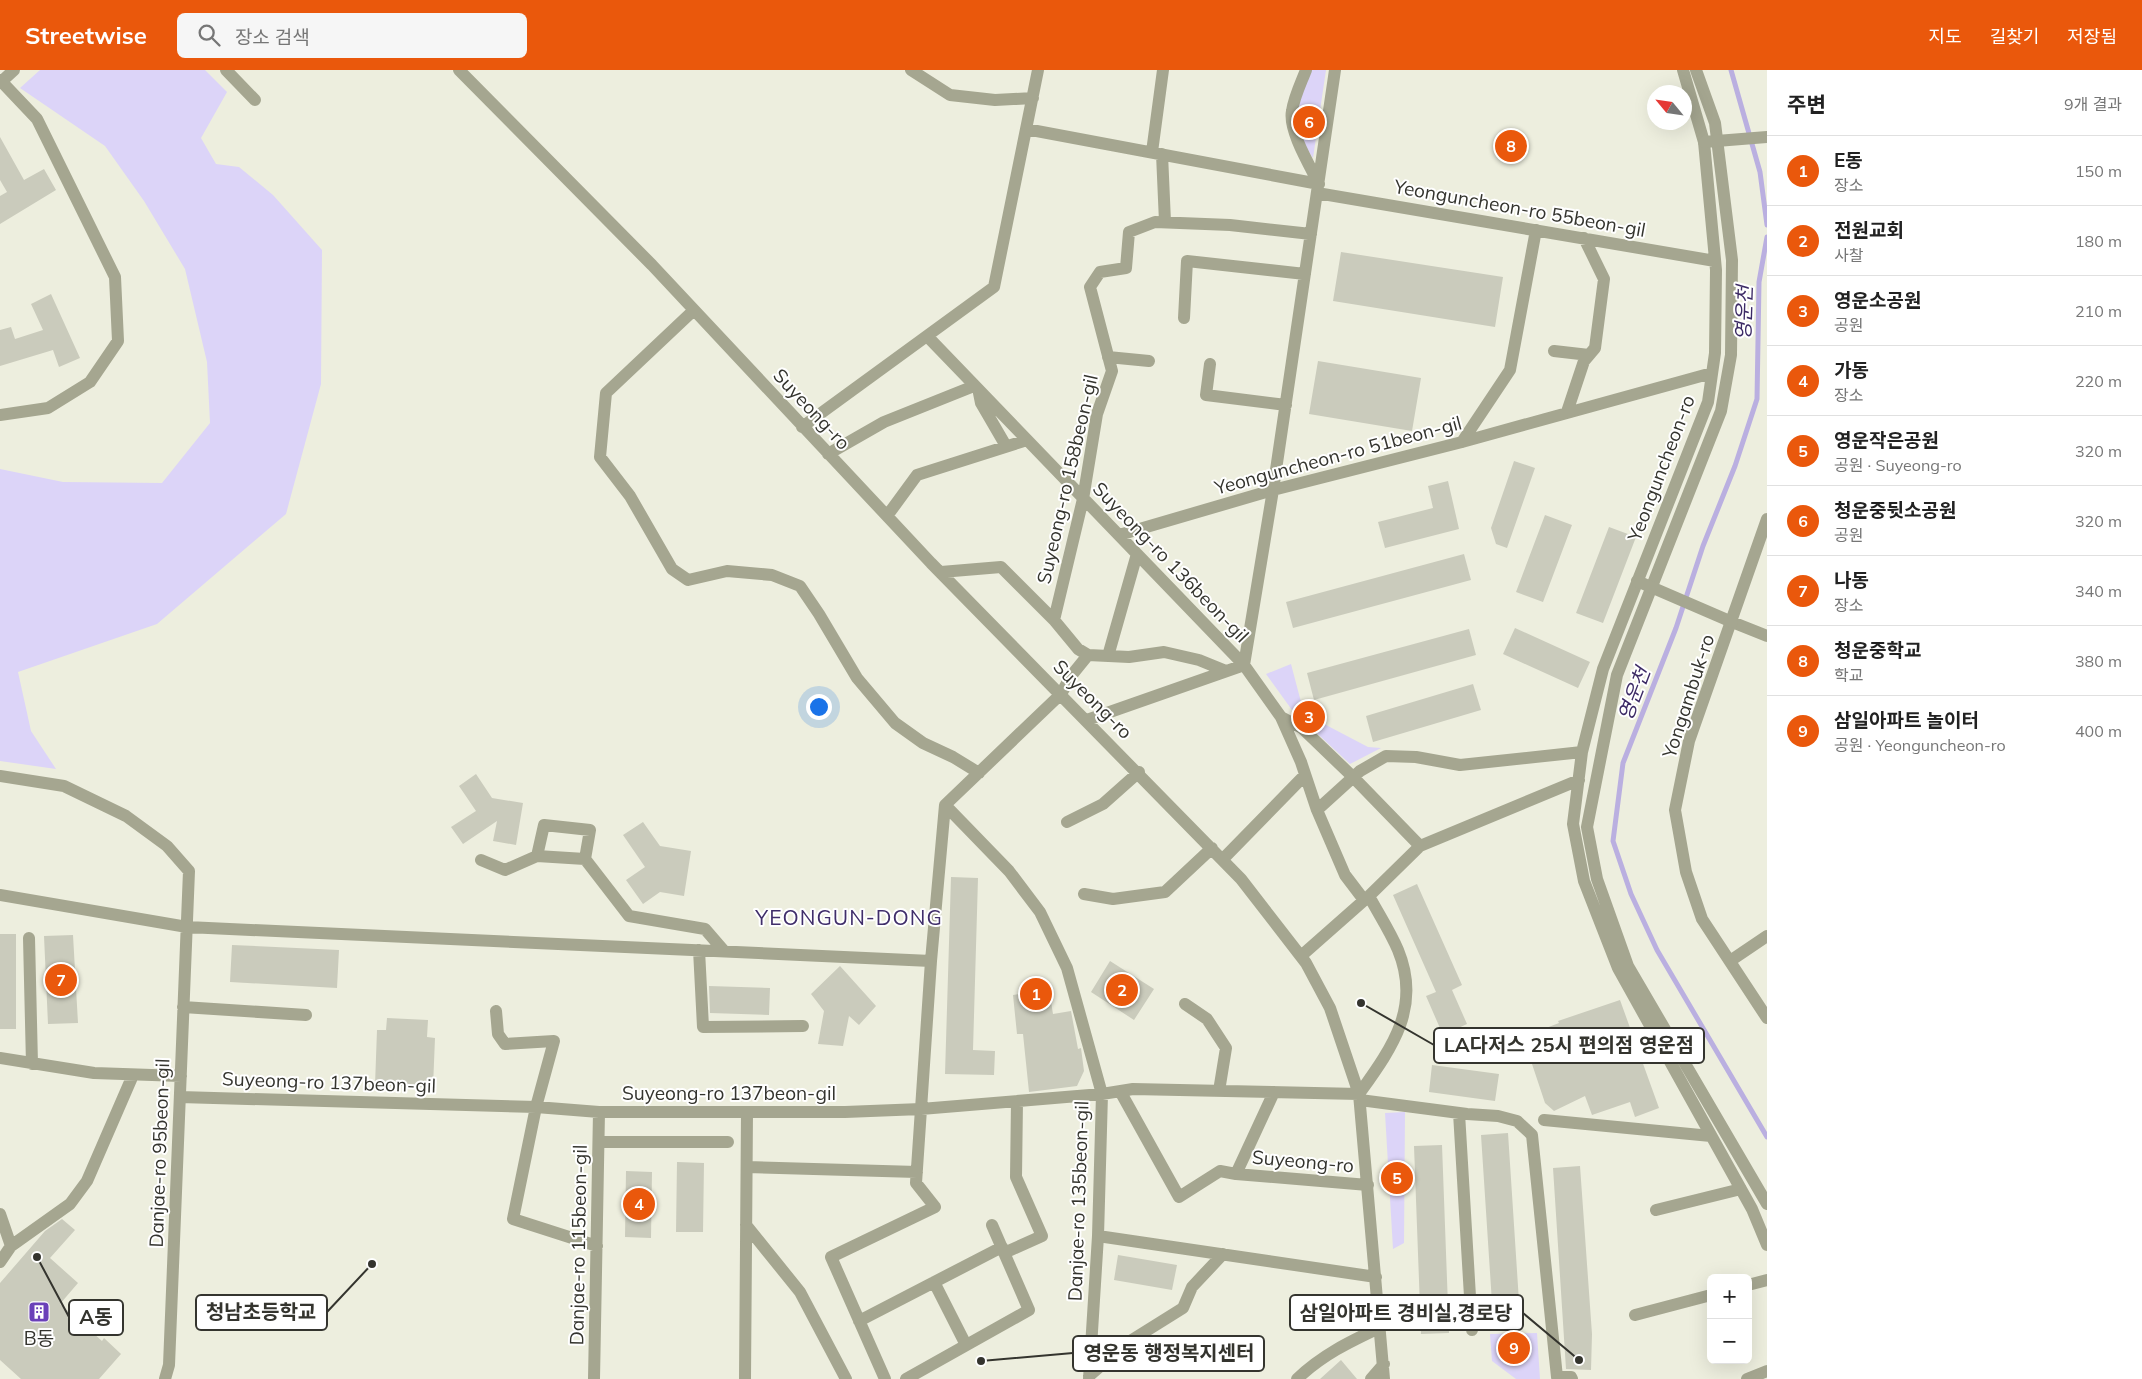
<!DOCTYPE html>
<html lang="ko">
<head>
<meta charset="utf-8">
<style>
  :root { --surface:#fff; --page:#f6f6f6; --text:#222; --muted:#767676; --line:#e0e0e0; --accent:#ea580c }
  body { margin:0; font-family:Mulish,"Noto Sans KR",sans-serif; background:var(--page); color:var(--text) }
  .controls { position:absolute; right:15px; bottom:15px; display:grid; overflow:hidden; border-radius:8px; box-shadow:0 5px 20px #0002 }
  .controls button { width:45px; height:45px; display:grid; place-items:center; padding:0; border:0; border-bottom:1px solid var(--line); background:var(--surface); color:var(--text); font:25px sans-serif }
  .compass { position:absolute; left:1647px; top:15px; width:45px; height:45px; border-radius:50%; background:var(--surface); box-shadow:0 5px 20px #0002; rotate:299deg }
  .you { position:absolute; left:818px; top:636px; width:18px; height:18px; margin:-12px; border:4px solid #fff; border-radius:50%; background:#1a73e8; box-shadow:0 0 0 8px #1a73e833 }
  .badge { display:grid; place-items:center; width:32px; height:32px; border-radius:50%; background:var(--accent); color:#fff; font-size:16px; font-weight:700 }
  .pin { position:absolute; translate:-50% -50%; border:2px solid #fff; box-shadow:0 1px 5px #0006 }
  .list { margin:0; padding:0; list-style:none }
  h2 { display:flex; justify-content:space-between; align-items:center; height:65px; margin:0; padding:0 20px; font-size:21px }
  h2 small { font-size:16px; font-weight:400; color:var(--muted) }
  .list li { display:grid; grid-template-columns:32px 1fr auto; gap:15px; align-items:center; box-sizing:border-box; height:70px; padding:0 20px; border-top:1px solid var(--line) }
  .list b { display:block; font-size:19px; white-space:nowrap }
  .list p { margin:0; font-size:16px; white-space:nowrap; color:var(--muted) }
  .list em { font-size:16px; font-style:normal; color:var(--muted) }
  .icon { flex:none; width:28px; height:28px; fill:none; stroke:currentColor; stroke-width:2; stroke-linecap:round; stroke-linejoin:round }
  .map { position:relative; flex:none; width:1767px; height:1309px; overflow:hidden }
  header { display:flex; align-items:center; gap:30px; box-sizing:border-box; height:70px; padding:0 25px; background:var(--accent); color:#fff }
  header strong { font-size:24px }
  nav { display:flex; gap:28px; margin-inline-start:auto; font-size:18px }
  .search { width:350px; height:45px; background:var(--page); display:flex; align-items:center; gap:12px; box-sizing:border-box; padding:0 18px; border-radius:8px; color:var(--muted); font-size:19px }
  main { display:flex }
  aside { flex:1; background:var(--surface) }
  .map>svg:first-child { display:block }
  .green { fill:#dcd4f8 }
  .lines { fill:none; stroke-linecap:round; stroke-linejoin:round }
  .stream { stroke:#baafe0; stroke-width:5 }
  .building { fill:#cacbbc }
  .minor { stroke:#a5a690; stroke-width:12 }
  .minor-bridge { stroke:#a5a690; stroke-width:12 }
  .labels { text-anchor:middle; stroke-width:4; stroke-linejoin:round; paint-order:stroke }
  .street-label { font-size:19px; fill:#34342e; stroke:#fff }
  .poi-label { font-size:19px; fill:#34342e; stroke:#fff }
  .water-label { font-size:20px; font-style:italic; fill:#3c2a65; stroke:#fff }
  .quarter-label { font-size:21px; letter-spacing:1px; fill:#402e6a; stroke:#fff }
  .leader { fill:none; stroke:#34342e; stroke-width:2 }
  .callout-dot { fill:#34342e; stroke:#fff; stroke-width:2 }
  .callout { fill:#fff; stroke:#34342e; stroke-width:2 }
  .callout-label { font-size:20px; text-anchor:middle; font-weight:bold; fill:#34342e }
</style>
</head>
<body>
<header>
<strong>Streetwise</strong>
<div class="search"><svg class="icon" aria-label="search" viewBox="0 0 24 24"><circle cx="10" cy="10" r="6"/><path d="M15 15l6 6"/></svg>장소 검색</div>
<nav><a>지도</a><a>길찾기</a><a>저장됨</a></nav>
</header>
<main>
<div class="map">
<svg width="1767" height="1309" viewBox="0 0 1767 1309">
  <rect width="100%" height="100%" fill="#edeede"/>
  <path class="green" d="M40 0H205L227 22 201 68 216 94 239 97 273 125 322 180 321 314 286 444 157 554 18 602 31 661 56 699 0 691V399L63 412 162 413 210 353 207 292 185 199 144 131 105 76 20 18Z
    M1311 0H1326L1313 88C1290 54 1297 36 1311 0Z
    M1291 594 1301 632 1326 655 1368 677 1381 678 1350 694 1292 640 1266 604Z
    M1405 1042 1404 1173 1393 1179 1385 1043Z
    M1537 1263 1540 1309H1516L1492 1291 1490 1264Z"/>
  <g class="lines">
    <path class="stream" d="M1731 0 1760 102 1767 155
      M1767 167 1759 212 1757 329 1735 396 1703 476 1676 558 1623 693 1613 771 1631 824 1657 880 1767 1067"/>
  </g>
  <path class="building" d="M0 67 24 110 44 99 56 120 0 154V126L7 122 0 110Z
    M1341 182 1503 207 1495 257 1333 231Z
    M51 224 80 288 59 297 53 280 0 296V260L11 257 15 269 43 260 31 234Z
    M1318 291 1421 308 1412 361 1309 344Z
    M1514 391 1535 398 1507 478 1496 474 1491 458Z
    M1448 411 1459 459 1385 478 1378 452 1433 438 1428 416Z
    M1545 445 1572 455 1543 532 1516 522Z
    M1609 457 1636 467 1603 553 1576 543Z
    M1464 484 1471 510 1293 558 1286 532Z
    M1515 558 1590 592 1578 618 1503 584Z
    M1469 559 1476 585 1314 630 1307 603Z
    M1473 614 1481 640 1373 672 1366 646Z
    M476 704 492 728 523 733 516 775 493 771 497 751 463 774 451 757 476 741 459 716Z
    M643 752 660 776 691 781 684 826 660 822 643 834 626 810 645 797 623 765Z
    M951 807 978 808 973 980 995 981 994 1005 945 1004Z
    M1417 814 1462 915 1452 920 1467 954 1443 965 1426 926 1436 922 1393 825Z
    M0 864H16V959H0Z
    M73 865 78 953 48 954 44 866Z
    M232 875 339 880 337 918 230 912Z
    M1110 891 1154 919 1134 950 1091 922Z
    M840 896 876 936 859 955 849 946 843 976 818 974 824 941 811 924Z
    M1048 913 1053 944 1071 941 1078 979 1081 978 1084 1001 1077 1016 1029 1022 1023 964H1017L1013 925 1031 922 1030 915Z
    M709 916 770 918 769 945 710 943Z
    M1620 930 1659 1038 1635 1047 1630 1032 1592 1045 1585 1026 1554 1041 1545 1033 1523 967 1559 953 1558 951Z
    M387 948 428 950 427 967 435 968 433 1017 375 1015 377 960H386Z
    M1432 995 1499 1004 1495 1031 1429 1022Z
    M1508 1063 1520 1247 1493 1248 1481 1065Z
    M1442 1075 1449 1263 1421 1264 1414 1076Z
    M677 1092 704 1093 703 1162H676Z
    M1580 1096 1592 1264 1591 1300 1566 1299 1553 1098Z
    M626 1101 652 1102 651 1168 625 1167Z
    M62 1149 75 1160 50 1188 78 1213 60 1234 102 1271 104 1268 121 1284 99 1309H21L0 1290V1213L45 1161Z
    M1118 1185 1177 1195 1172 1220 1114 1210Z
    M1341 1290 1357 1309H1320Z"/>
  <g class="lines">
    <path class="minor" d="M226 0 255 30
      M459 0 652 195 931 493 1241 809 1306 893 1330 938 1359 1024 1384 1309
      M911 0 950 25 995 30 1033 28
      M1306 0C1301 13 1294 27 1292 41 1288 60 1310 96 1319 114
      M1683 0 1704 72 1716 200 1715 283 1708 332 1603 599 1582 682 1573 754 1584 811 1618 898 1752 1139 1767 1175
      M1696 0 1715 53 1732 190 1731 285 1721 341 1617 605 1587 757 1597 809 1628 896 1767 1134
      M0 10 37 49 115 207 118 271 90 312 48 338 0 345
      M2 11 14 0
      M1026 59 1319 114
      M1152 82 1163 0
      M1162 84 1165 152
      M1317 123 1715 191
      M694 240 606 323 600 387 630 426 672 499 688 510 727 501 772 505 800 516 819 544 857 608 895 653 923 673 953 687 979 703
      M1184 248 1187 191 1305 204
      M927 266 1244 595 1281 647 1301 692 1317 740 1345 805 1364 830
      M1554 281 1589 285
      M1108 287 1149 291
      M1210 294 1206 325 1286 335
      M979 323 981 333 1006 376
      M1567 342 1584 291 1595 278 1604 209 1584 168
      M802 357 994 217 1038 0
      M1462 372 1510 300 1536 160
      M828 384 884 352 974 316
      M887 446 917 405 1027 370
      M1767 449 1689 671 1675 740 1686 802 1702 849 1767 948
      M1119 465 1273 420 1462 372 1712 303
      M941 502 1001 497 1054 550
      M1732 552 1767 566
      M1108 586 1137 484
      M1226 601 1199 590 1164 582 1129 587 1088 585 1078 579 1054 550 1083 429 1097 344 1112 301 1090 217 1100 202 1126 198 1129 162 1155 152 1230 155 1311 164
      M1281 647 1302 658 1353 707 1420 776
      M1087 650 1244 595 1273 420 1335 0
      M0 706 64 716 126 746 167 776 189 801 169 1295 165 1309
      M945 735 1009 801 1040 842 1067 898 1102 1024 1098 1166 1089 1309
      M1317 740 1360 701 1386 686 1416 687 1460 695 1582 682
      M1067 752 1103 734 1139 702
      M537 786 544 755 590 760 585 789
      M1223 789 1305 705
      M481 790 505 800 537 786 585 789 629 846 705 859 724 881
      M1084 824 1113 829 1165 822 1212 778
      M0 825 187 857 931 891
      M29 868 32 994
      M699 880 703 957 803 956
      M1301 886 1369 826 1420 776 1579 710
      M1730 891 1767 866
      M1185 934 1207 949 1226 978 1219 1021
      M183 937 306 945
      M496 941 498 964 505 974 554 971 536 1037 513 1149 597 1176
      M0 988 94 1003 181 1006
      M1120 1021 1179 1127 1220 1101 1236 1104 1368 1115
      M180 1027 536 1037 599 1042H845L921 1039 1102 1024 1133 1019 1359 1024C1391 979 1422 938 1398 880 1390 861 1378 843 1369 826
      M1360 1030 1467 1044 1498 1046 1517 1051 1532 1065 1557 1307H1571L1572 1309
      M1459 1043 1472 1260
      M1544 1050 1711 1066
      M599 1072H728
      M747 1097 917 1102
      M1236 1104 1274 1022
      M1656 1140 1741 1119
      M0 1144 11 1176 0 1192
      M746 1155 800 1222 846 1309
      M1098 1166 1376 1207
      M11 1176 70 1134 87 1111 133 1005
      M1004 1183 1042 1166 1016 1107 1017 1031
      M934 1212 966 1275
      M1748 1215 1767 1210
      M1635 1245 1711 1225
      M859 1251 1002 1177
      M1089 1306 1127 1273 1183 1238 1192 1217 1223 1184
      M594 1309 599 1042
      M745 1309 747 1042
      M885 1309 831 1187 935 1137 916 1113 931 891 945 735 1061 624 1071 606 1088 585
      M906 1309 1029 1240 992 1155
      M1297 1309C1322 1285 1349 1272 1381 1257
      M1371 1309 1384 1294
      M1747 1309 1767 1301"/>
    <path class="minor-bridge" d="M1704 72 1767 67
      M1637 511 1732 552"/>
  </g>
  <defs>
    <g id="building-square" transform="scale(1.125)"><rect x="-9" y="-9" width="18" height="18" rx="4" fill="#6a40b8" stroke="#fff"/><path d="M-4-6H4V6H1V3H-1V6H-4ZM-2.5-4.3h1.7v1.8h-1.7ZM.8-4.3h1.7v1.8H.8ZM-2.5-1h1.7V.8h-1.7ZM.8-1h1.7V.8H.8Z" fill="#fff"/></g>
  </defs>
  <g fill-rule="evenodd">
    <use href="#building-square" x="39" y="1242"/>
  </g>
  <g class="labels">
    <g class="street-label">
      <text transform="translate(1520 138) rotate(10)" y="7">Yeonguncheon-ro 55beon-gil</text>
      <text transform="translate(812 339) rotate(47)" y="7">Suyeong-ro</text>
      <text transform="translate(1338 385) rotate(-15)" y="7">Yeonguncheon-ro 51beon-gil</text>
      <text transform="translate(1661 398) rotate(-69)" y="7">Yeonguncheon-ro</text>
      <text transform="translate(1067 409) rotate(-77)" y="7">Suyeong-ro 158beon-gil</text>
      <text transform="translate(1171 492) rotate(46)" y="7">Suyeong-ro 136beon-gil</text>
      <text transform="translate(1688 626) rotate(-72)" y="7">Yongambuk-ro</text>
      <text transform="translate(1093 629) rotate(45)" y="7">Suyeong-ro</text>
      <text transform="translate(329 1012) rotate(2)" y="7">Suyeong-ro 137beon-gil</text>
      <text x="729" y="1030">Suyeong-ro 137beon-gil</text>
      <text transform="translate(159 1083) rotate(-88)" y="7">Danjae-ro 95beon-gil</text>
      <text transform="translate(1303 1091) rotate(5)" y="7">Suyeong-ro</text>
      <text transform="translate(1078 1131) rotate(-88)" y="7">Danjae-ro 135beon-gil</text>
      <text transform="translate(578 1175) rotate(-89)" y="7">Danjae-ro 115beon-gil</text>
    </g>
    <g class="poi-label">
      <text x="39" y="1275">B동</text>
    </g>
    <g class="water-label">
      <text transform="translate(1744 243) rotate(-88)" y="7">영운천</text>
      <text transform="translate(1634 624) rotate(-69)" y="7">영운천</text>
    </g>
    <g class="quarter-label">
      <text x="849" y="855">YEONGUN-DONG</text>
    </g>
  </g>
  <path class="leader" d="M1361 933L1434 975M372 1194L327 1242M1579 1290L1523 1243M37 1187L69 1247M981 1291L1073 1283"/>
  <g class="callout-dot">
    <circle cx="1361" cy="933" r="5"/>
    <circle cx="372" cy="1194" r="5"/>
    <circle cx="1579" cy="1290" r="5"/>
    <circle cx="37" cy="1187" r="5"/>
    <circle cx="981" cy="1291" r="5"/>
  </g>
  <g class="callout">
    <rect x="1434" y="958" width="270" height="35" rx="5"/>
    <rect x="196" y="1225" width="131" height="35" rx="5"/>
    <rect x="1290" y="1225" width="233" height="35" rx="5"/>
    <rect x="69" y="1230" width="54" height="35" rx="5"/>
    <rect x="1073" y="1266" width="191" height="35" rx="5"/>
  </g>
  <g class="callout-label">
    <text x="1569" y="982">LA다저스 25시 편의점 영운점</text>
    <text x="261" y="1249">청남초등학교</text>
    <text x="1406" y="1250">삼일아파트 경비실,경로당</text>
    <text x="96" y="1254">A동</text>
    <text x="1169" y="1290">영운동 행정복지센터</text>
  </g>
</svg>
<div class="controls">
<button>+</button>
<button>−</button>
</div>
<svg class="compass" viewBox="-18 -18 36 36"><path d="M0-13l5 13h-10z" fill="#e53935"/><path d="M0 13l5-13h-10z" fill="#767676"/></svg>
<div class="you"></div>
<div class="pin badge" style="left:1036px;top:924px">1</div>
<div class="pin badge" style="left:1122px;top:920px">2</div>
<div class="pin badge" style="left:1309px;top:647px">3</div>
<div class="pin badge" style="left:639px;top:1134px">4</div>
<div class="pin badge" style="left:1397px;top:1108px">5</div>
<div class="pin badge" style="left:1309px;top:52px">6</div>
<div class="pin badge" style="left:61px;top:910px">7</div>
<div class="pin badge" style="left:1511px;top:76px">8</div>
<div class="pin badge" style="left:1514px;top:1278px">9</div>
</div>
<aside>
<h2>주변<small>9개 결과</small></h2>
<ul class="list">
<li><span class="badge">1</span><div><b>E동</b><p>장소</p></div><em>150 m</em></li>
<li><span class="badge">2</span><div><b>전원교회</b><p>사찰</p></div><em>180 m</em></li>
<li><span class="badge">3</span><div><b>영운소공원</b><p>공원</p></div><em>210 m</em></li>
<li><span class="badge">4</span><div><b>가동</b><p>장소</p></div><em>220 m</em></li>
<li><span class="badge">5</span><div><b>영운작은공원</b><p>공원 · Suyeong-ro</p></div><em>320 m</em></li>
<li><span class="badge">6</span><div><b>청운중뒷소공원</b><p>공원</p></div><em>320 m</em></li>
<li><span class="badge">7</span><div><b>나동</b><p>장소</p></div><em>340 m</em></li>
<li><span class="badge">8</span><div><b>청운중학교</b><p>학교</p></div><em>380 m</em></li>
<li><span class="badge">9</span><div><b>삼일아파트 놀이터</b><p>공원 · Yeonguncheon-ro</p></div><em>400 m</em></li>
</ul>
</aside>
</main>
</body>
</html>
